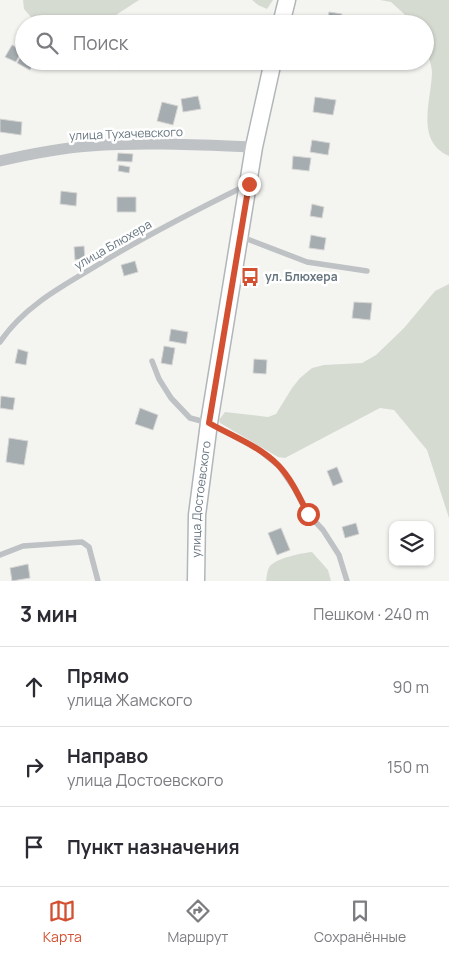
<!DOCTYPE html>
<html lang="ru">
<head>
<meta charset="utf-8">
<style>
  :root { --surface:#fff; --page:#f7f7f7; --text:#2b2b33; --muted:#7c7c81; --line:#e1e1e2; --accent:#d35132 }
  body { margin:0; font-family:Manrope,sans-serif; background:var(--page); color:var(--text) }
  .controls { position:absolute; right:15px; bottom:15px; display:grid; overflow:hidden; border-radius:10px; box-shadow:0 1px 4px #0004 }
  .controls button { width:45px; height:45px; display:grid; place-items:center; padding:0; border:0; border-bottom:1px solid var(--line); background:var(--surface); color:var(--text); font:25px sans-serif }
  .stop { position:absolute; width:15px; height:15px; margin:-11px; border:4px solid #d35132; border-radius:50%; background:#fff }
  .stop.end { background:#d35132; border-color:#fff; box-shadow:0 1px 5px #0008 }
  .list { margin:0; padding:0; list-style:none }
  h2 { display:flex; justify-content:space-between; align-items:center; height:65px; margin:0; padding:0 20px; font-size:21px }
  h2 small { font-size:16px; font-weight:400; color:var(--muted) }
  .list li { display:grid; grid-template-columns:32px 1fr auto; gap:15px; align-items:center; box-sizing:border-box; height:80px; padding:0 20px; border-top:1px solid var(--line) }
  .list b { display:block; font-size:19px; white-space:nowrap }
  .list p { margin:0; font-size:16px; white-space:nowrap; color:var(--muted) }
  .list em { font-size:16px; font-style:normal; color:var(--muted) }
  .icon { flex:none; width:28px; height:28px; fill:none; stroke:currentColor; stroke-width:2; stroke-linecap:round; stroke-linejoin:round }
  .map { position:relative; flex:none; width:449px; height:581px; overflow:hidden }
  .search { position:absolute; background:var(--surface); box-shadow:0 1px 4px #0004; left:15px; right:15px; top:15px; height:55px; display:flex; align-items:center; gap:12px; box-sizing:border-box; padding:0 18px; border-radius:28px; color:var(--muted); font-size:19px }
  .sheet { height:305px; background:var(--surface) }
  nav { display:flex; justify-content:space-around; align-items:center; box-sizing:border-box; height:70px; border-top:1px solid var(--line); background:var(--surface); font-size:14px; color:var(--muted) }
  nav a { display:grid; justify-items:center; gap:2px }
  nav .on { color:var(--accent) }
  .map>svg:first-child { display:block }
  .green { fill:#d6dbd2 }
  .building { fill:#a6adb1; stroke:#d6d5d4 }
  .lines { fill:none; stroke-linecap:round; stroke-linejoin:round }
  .secondary-casing { stroke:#b1b6b9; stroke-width:19 }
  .lane { stroke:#bec2c5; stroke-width:5.5 }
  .street { stroke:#bec2c5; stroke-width:11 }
  .secondary { stroke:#fff; stroke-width:16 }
  .route { stroke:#d35132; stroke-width:6 }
  .labels { text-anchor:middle; stroke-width:5; stroke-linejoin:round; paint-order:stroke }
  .street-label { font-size:12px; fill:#66757f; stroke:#fff }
  .poi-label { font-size:12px; font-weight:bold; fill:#66757f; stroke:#fff; text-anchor:start }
</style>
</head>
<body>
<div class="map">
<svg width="449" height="581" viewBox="0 0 449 581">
  <rect width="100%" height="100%" fill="#f4f4f1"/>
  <path class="green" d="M23 0H139L102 24H37L24 9Z
    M252 0H273L267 9 258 5Z
    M380 0H449V156C415 141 431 101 432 73 432 63 426 53 425 43 424 37 425 30 425 24H415L391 2Z
    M449 284V518L427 450 394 410 380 408 285 458 278 457 220 423 219 420 225 412 268 417 276 414 292 388 300 378 312 368 324 365 362 363 376 355 404 328 435 291Z
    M312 552 328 570 331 581H266C267 576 267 570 270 566 277 558 302 553 312 552Z"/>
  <path class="building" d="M329 12 342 14 340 24H327Z
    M12 45 22 50 16 62 5 57Z
    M24 51V61H35L30 70 17 63Z
    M105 61H126L120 70Z
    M198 96 201 109 183 112 181 99Z
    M315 97 336 100 333 115 313 112Z
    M162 102 178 106 173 125 157 121Z
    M0 119 22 122 21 135 0 132Z
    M312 140 330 143 328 155 310 152Z
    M118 153 133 154 132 162 117 161Z
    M293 156 311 158 309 171 292 169Z
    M119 165 130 167 129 173 118 171Z
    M61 191 77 193 76 206 60 204Z
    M117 197H136V212H117Z
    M312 204 324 207 322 218 310 216Z
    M311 235 326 238 324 250 309 248Z
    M84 246 85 259 75 260 74 247Z
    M135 261 138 272 124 276 121 265Z
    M354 302 372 303 370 320 352 318Z
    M171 329 188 332 186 344 169 341Z
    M164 346 175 348 172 365 161 363Z
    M18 349 28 352 26 365 15 363Z
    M254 359 267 360 266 374 253 373Z
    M1 396 15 398 13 410 0 408Z
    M140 408 158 415 153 430 135 424Z
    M9 438 28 441 24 465 6 462Z
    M337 467 343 482 333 486 327 471Z
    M356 523 359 534 345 538 342 527Z
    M281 528 290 550 277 555 268 533Z
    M28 564 30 578 12 581 10 568Z"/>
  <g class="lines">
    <g class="secondary-casing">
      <g id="secondary">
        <path d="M281 24 287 0"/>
        <path id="s1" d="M196 581 197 515 209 423 254 147 273 61"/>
      </g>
    </g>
    <path class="lane" d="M242 237 307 262 367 271
      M0 342C22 309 57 289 91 269 141 238 192 212 245 186
      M152 361 159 379 171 398 190 418 209 423 258 449 279 466 294 488 308 514 323 530 339 555 347 581
      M0 555 23 546 82 542 89 547 98 581"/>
    <path class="street" d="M0 161C30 154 60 148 90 146 145 142 200 145 254 147"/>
    <use href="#secondary" class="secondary"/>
  </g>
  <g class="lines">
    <path class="route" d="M249 184 209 423C232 436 259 446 278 465 291 478 300 498 308 514"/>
  </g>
  <defs>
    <g id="bus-bare" transform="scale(1.5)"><path d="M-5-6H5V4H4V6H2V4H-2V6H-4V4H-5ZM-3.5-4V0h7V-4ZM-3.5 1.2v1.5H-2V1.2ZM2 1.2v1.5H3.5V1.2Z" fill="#d35132" stroke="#fff" stroke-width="2.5" paint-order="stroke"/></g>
  </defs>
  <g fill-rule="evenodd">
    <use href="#bus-bare" x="250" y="277"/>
  </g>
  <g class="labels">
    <g class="street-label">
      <text transform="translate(126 134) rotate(-2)" y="4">улица Тухачевского</text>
      <text transform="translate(113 245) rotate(-30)" y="4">улица Блюхера</text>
      <text dy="4" stroke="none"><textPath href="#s1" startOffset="82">улица Достоевского</textPath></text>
    </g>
    <g class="poi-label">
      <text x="265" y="281">ул. Блюхера</text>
    </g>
  </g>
</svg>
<div class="controls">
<button><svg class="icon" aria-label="layers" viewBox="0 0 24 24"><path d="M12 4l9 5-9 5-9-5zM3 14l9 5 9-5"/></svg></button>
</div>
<div class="stop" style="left:308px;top:514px"></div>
<div class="stop end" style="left:249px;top:184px"></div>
<div class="search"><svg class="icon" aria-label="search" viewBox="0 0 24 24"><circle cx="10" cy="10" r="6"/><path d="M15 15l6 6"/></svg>Поиск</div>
</div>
<section class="sheet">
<h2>3 мин<small>Пешком · 240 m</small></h2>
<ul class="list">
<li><svg class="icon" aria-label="ahead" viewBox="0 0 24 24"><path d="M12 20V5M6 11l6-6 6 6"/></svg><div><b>Прямо</b><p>улица Жамского</p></div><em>90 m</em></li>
<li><svg class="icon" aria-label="right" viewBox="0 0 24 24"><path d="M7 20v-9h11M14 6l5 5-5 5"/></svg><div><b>Направо</b><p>улица Достоевского</p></div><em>150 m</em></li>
<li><svg class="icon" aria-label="arrive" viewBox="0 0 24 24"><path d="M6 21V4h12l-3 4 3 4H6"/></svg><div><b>Пункт назначения</b></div></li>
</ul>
</section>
<nav>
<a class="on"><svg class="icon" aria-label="map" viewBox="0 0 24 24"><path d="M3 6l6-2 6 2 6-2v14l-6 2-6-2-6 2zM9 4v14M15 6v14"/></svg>Карта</a>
<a><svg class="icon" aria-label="directions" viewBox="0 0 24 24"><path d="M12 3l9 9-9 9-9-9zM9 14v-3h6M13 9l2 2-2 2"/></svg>Маршрут</a>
<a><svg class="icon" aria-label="saved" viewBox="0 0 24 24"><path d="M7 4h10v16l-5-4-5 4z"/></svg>Сохранённые</a>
</nav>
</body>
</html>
